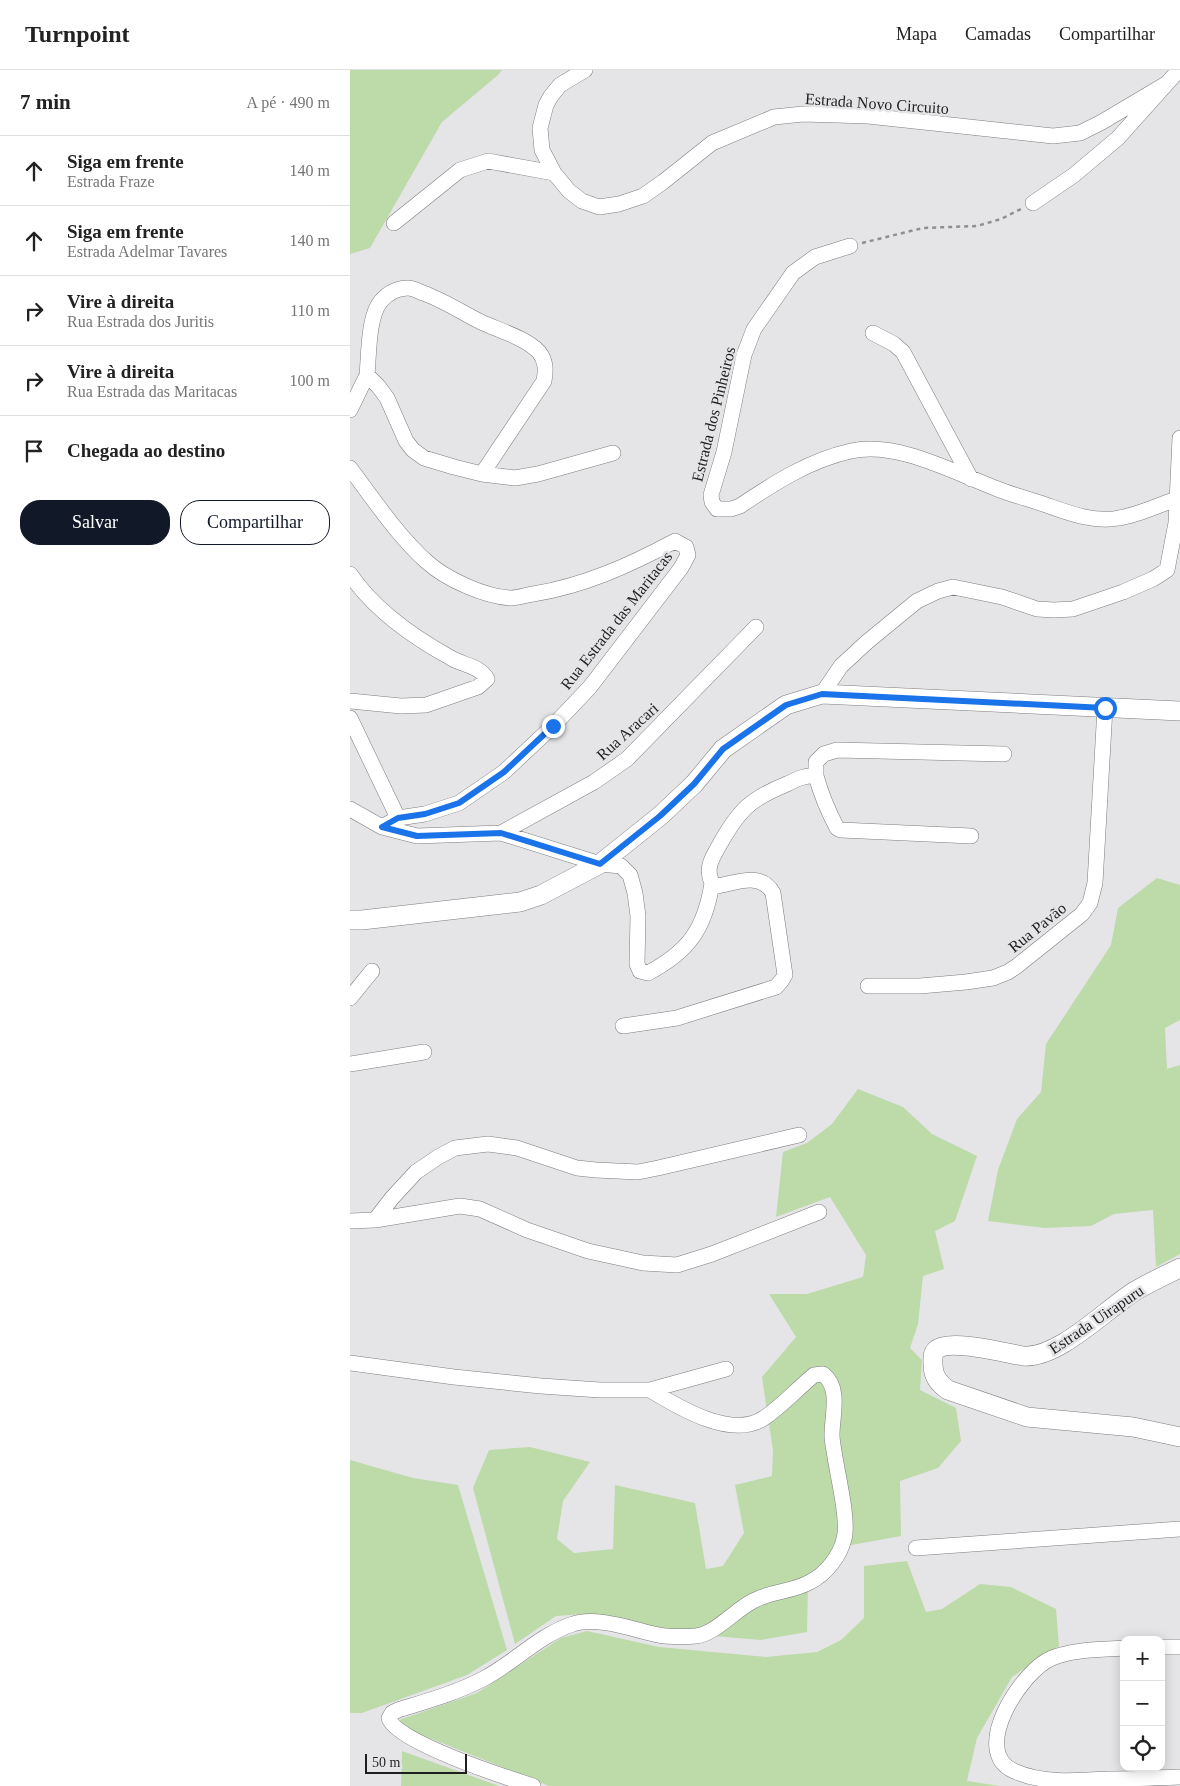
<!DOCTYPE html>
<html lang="pt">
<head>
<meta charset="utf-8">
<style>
  :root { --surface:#fff; --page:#f2f2f2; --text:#222; --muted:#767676; --line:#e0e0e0; --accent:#111827 }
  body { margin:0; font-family:"Times New Roman",serif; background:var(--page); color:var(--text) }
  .controls { position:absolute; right:15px; bottom:15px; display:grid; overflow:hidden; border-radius:10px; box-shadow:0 2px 12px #0003 }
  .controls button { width:45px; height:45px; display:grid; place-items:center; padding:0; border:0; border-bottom:1px solid var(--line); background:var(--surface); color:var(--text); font:25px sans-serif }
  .scale { position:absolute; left:15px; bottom:12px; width:102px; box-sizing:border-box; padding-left:5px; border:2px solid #1f1f20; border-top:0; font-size:14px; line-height:18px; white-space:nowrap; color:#1f1f20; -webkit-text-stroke:4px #e5e5e8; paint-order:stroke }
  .stop { position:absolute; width:15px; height:15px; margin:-11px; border:4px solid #1a73e8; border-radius:50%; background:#fff }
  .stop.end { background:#1a73e8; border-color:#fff; box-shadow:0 1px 5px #0008 }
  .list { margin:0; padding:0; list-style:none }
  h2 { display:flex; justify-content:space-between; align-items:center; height:65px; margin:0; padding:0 20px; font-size:21px }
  h2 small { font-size:16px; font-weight:400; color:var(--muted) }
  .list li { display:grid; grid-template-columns:32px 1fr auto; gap:15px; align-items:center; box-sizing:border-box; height:70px; padding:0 20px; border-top:1px solid var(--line) }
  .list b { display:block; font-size:19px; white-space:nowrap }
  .list p { margin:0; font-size:16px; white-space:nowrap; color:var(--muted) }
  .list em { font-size:16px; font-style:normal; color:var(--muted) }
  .actions { display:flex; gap:10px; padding:15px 20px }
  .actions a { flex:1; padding:11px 0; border:1px solid var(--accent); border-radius:20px; text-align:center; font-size:18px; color:var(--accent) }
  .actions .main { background:var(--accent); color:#fff }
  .icon { flex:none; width:28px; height:28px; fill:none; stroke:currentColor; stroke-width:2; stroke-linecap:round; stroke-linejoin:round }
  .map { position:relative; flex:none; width:830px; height:1716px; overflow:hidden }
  header { display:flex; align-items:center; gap:30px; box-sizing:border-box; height:70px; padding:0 25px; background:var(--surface); border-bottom:1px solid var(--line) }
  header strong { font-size:24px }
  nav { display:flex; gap:28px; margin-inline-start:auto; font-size:18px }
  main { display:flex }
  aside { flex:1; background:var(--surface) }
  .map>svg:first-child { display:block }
  .green { fill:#bddaa9 }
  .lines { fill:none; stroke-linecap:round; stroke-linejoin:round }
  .minor-casing { stroke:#7d7d80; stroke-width:16 }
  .tertiary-casing { stroke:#7d7d80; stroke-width:20 }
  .path { stroke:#8f8f91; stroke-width:2.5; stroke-dasharray:4 4; stroke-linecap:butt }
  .minor { stroke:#fff; stroke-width:15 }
  .tertiary { stroke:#fff; stroke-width:19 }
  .route { stroke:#1a73e8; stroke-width:6 }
  .labels { text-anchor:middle; stroke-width:5; stroke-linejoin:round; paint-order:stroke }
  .street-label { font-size:16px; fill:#1f1f20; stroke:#e5e5e8 }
</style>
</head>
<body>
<header>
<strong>Turnpoint</strong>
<nav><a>Mapa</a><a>Camadas</a><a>Compartilhar</a></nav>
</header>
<main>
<aside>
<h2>7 min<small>A pé · 490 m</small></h2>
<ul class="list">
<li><svg class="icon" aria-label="ahead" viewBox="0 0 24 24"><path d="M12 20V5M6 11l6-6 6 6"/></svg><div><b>Siga em frente</b><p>Estrada Fraze</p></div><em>140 m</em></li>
<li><svg class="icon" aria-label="ahead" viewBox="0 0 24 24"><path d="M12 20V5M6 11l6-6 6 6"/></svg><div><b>Siga em frente</b><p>Estrada Adelmar Tavares</p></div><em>140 m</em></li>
<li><svg class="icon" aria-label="right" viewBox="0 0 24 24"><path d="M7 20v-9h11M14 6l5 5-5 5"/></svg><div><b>Vire à direita</b><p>Rua Estrada dos Juritis</p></div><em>110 m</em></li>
<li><svg class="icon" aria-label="right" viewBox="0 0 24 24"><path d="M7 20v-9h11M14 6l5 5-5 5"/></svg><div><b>Vire à direita</b><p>Rua Estrada das Maritacas</p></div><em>100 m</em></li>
<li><svg class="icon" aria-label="arrive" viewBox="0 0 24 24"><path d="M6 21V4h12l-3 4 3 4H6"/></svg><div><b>Chegada ao destino</b></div></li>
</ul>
<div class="actions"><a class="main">Salvar</a><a>Compartilhar</a></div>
</aside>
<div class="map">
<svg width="830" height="1716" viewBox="0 0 830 1716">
  <rect width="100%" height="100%" fill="#e5e5e8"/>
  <path class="green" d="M0 0H152L148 5 92 52 20 178 0 184Z
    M807 808 830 815V950L815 958 817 999 830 995V1184L806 1197 803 1140 764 1144 741 1156 695 1158 638 1151 648 1100 667 1049 691 1022 696 974 761 875 768 838Z
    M508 1019 553 1037 582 1064 627 1086 605 1151 585 1161 594 1199 573 1206 568 1254 560 1278 572 1290 570 1320 606 1338 611 1371 588 1398 550 1411 551 1466 496 1476 458 1513 457 1562 411 1570 315 1562 233 1544 206 1546 165 1574 123 1418 139 1380 180 1377 240 1392 213 1431 207 1469 224 1483 263 1479 265 1415 345 1433 356 1499 373 1496 394 1463 385 1415 422 1406 423 1381 412 1307 446 1267 419 1224H457L513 1207 516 1185 480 1127 426 1147 433 1082 457 1073 482 1054Z
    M0 1390 63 1408 108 1415 157 1580 117 1605 12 1643H0Z
    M557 1491 576 1542 592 1539 630 1514 661 1517 706 1539 709 1576 662 1607 627 1668 617 1711 650 1716H199L57 1659 49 1650 127 1623 211 1568 237 1561 309 1577 416 1587 467 1582 491 1570 514 1548V1496Z
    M52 1681 149 1716H51Z"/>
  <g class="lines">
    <g class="minor-casing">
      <path id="minor" d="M235 0 210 15 201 26 196 35 190 58 192 80 204 103 219 121 232 131 249 137 269 134 293 126 313 112 362 73 424 47 453 44 518 46 703 66 730 63 752 52 816 14
        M683 133 724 105 768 68 829 0
        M44 153 110 100 138 91 204 103
        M500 176 465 187 443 203 404 259 394 285 374 382 361 425 362 432 367 439H381L390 436C424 413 460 390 501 381 547 371 603 402 645 418 662 425 679 429 696 435 719 443 744 453 769 448 789 445 808 435 827 429
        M523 263 544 274 553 282 621 409
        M17 305C19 285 18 246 31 231 38 223 48 218 58 218 63 218 68 221 73 223 93 230 111 242 131 252 148 260 176 268 189 282 196 291 196 300 194 311L132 404
        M0 340 17 305 28 316 37 328 56 371 63 380 74 388 104 397 132 404 165 408 188 404 263 383
        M0 398C23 429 48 466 77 492 96 509 135 527 161 528 168 528 176 525 183 524 234 516 280 495 325 471L336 477 338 485 331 498 240 617 203 656 154 702 109 733 75 744 48 748 32 757
        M0 504C24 540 63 567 101 588 113 595 130 596 137 609L128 617 76 635 51 636 0 631
        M472 624 491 596 517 572 567 531 588 521 603 517 652 527 687 539 704 540 723 539 773 522 803 509 817 500 826 453 830 368
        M0 648 48 748
        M466 706C471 724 478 741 487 758L491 760 621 766
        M0 739 32 757 67 766 151 763 250 794 271 796 280 805 285 823 288 846 287 894 290 901 298 903C338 882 355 859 362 813
        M151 763 244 712 277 689 406 557
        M518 916H570L616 912 643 908 658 902 667 896 732 844 740 833 745 813 755 638
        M0 928 22 901
        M273 956 327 948 426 917 432 910 435 905 423 823C411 802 388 812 368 816L362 813C355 798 362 788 370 774 389 740 400 729 437 714 447 709 455 705 466 706V692L474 684 487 680 654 684
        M0 994 74 982
        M25 1150 42 1128 66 1102 88 1087 105 1078 138 1074 167 1078 227 1098 246 1100 288 1102 308 1098 449 1065
        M0 1151 25 1150 110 1136 130 1139 177 1160 238 1181 293 1193 327 1195 362 1184 469 1142
        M0 1293 104 1307 191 1316 250 1320H300L376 1299
        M566 1478 830 1459
        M811 1577H830
        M774 1578C751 1580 724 1579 702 1588 672 1600 619 1681 664 1701 693 1714 727 1711 758 1709 782 1709 806 1708 830 1707
        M183 1716C158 1708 43 1671 39 1648L42 1643 48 1640C77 1631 106 1623 133 1609 164 1593 189 1565 223 1554 245 1546 282 1559 304 1564 314 1567 335 1567 346 1566 365 1564 385 1540 403 1531 421 1521 442 1522 460 1512 476 1504 490 1486 494 1469 499 1451 488 1407 485 1387 484 1380 482 1372 482 1365 482 1345 491 1318 473 1304L464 1305C447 1319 432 1336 414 1348 382 1370 328 1337 300 1320"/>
    </g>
    <g class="tertiary-casing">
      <path id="tertiary" d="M0 850H12L170 832 191 825 250 794 310 746 344 714 373 679 436 635 472 624 830 641
        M830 1198C815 1205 799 1213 785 1221 755 1240 708 1289 673 1286 655 1283 599 1268 586 1280 582 1284 583 1290 583 1295 583 1306 589 1314 598 1320L677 1347 783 1357 830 1367"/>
    </g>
    <path class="path" d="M512 173 573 158 627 156 651 149 671 139"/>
    <use href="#minor" class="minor"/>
    <use href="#tertiary" class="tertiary"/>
  </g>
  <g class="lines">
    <path class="route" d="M203 656 154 702 109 733 75 744 48 748 32 757 67 766 151 763 250 794 310 746 344 714 373 679 436 635 472 624 755 638"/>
  </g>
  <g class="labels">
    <g class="street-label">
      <text transform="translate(527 33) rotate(4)" y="6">Estrada Novo Circuito</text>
      <text transform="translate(363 344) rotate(-76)" y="6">Estrada dos Pinheiros</text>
      <text transform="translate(266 550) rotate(-52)" y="6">Rua Estrada das Maritacas</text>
      <text transform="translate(277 661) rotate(-42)" y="6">Rua Aracari</text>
      <text transform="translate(687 857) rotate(-39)" y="6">Rua Pavão</text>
      <text transform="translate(746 1249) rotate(-34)" y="6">Estrada Uirapuru</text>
    </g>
  </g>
</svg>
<div class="controls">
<button>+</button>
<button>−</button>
<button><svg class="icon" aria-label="locate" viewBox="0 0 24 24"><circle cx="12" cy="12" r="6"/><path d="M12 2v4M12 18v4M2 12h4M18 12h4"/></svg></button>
</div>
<div class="scale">50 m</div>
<div class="stop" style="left:755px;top:638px"></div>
<div class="stop end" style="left:203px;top:656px"></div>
</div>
</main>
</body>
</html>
